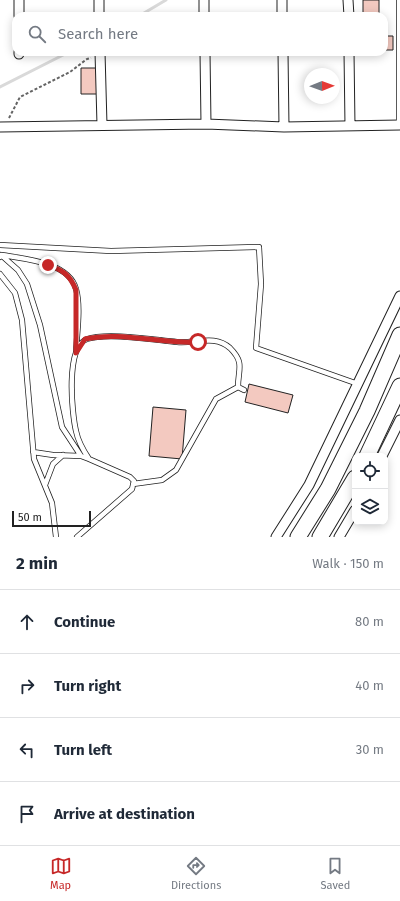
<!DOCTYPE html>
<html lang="en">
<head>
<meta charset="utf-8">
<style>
  :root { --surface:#fff; --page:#f6f6f7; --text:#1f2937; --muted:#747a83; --line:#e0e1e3; --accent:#c62828 }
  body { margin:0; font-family:"Fira Sans",sans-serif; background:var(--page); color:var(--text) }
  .controls { position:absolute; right:12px; bottom:12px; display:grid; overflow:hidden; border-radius:8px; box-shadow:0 2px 10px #0003 }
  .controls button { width:36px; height:36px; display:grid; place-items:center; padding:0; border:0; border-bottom:1px solid var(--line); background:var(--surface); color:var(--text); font:20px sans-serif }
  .compass { position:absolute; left:304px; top:68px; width:36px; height:36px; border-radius:50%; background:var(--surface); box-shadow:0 2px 10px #0003; rotate:89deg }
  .scale { position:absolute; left:12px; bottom:10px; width:79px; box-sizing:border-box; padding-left:4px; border:2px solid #222; border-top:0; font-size:11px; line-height:14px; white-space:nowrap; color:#222; -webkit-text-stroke:3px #fff; paint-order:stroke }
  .stop { position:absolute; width:12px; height:12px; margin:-9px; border:3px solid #c62828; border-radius:50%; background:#fff }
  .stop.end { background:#c62828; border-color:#fff; box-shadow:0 1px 4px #0008 }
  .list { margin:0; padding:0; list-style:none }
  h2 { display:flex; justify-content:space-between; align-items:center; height:52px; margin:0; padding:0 16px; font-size:17px }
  h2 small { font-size:13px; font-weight:400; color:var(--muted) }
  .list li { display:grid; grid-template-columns:26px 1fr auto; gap:12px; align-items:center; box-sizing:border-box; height:64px; padding:0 16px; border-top:1px solid var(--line) }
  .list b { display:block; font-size:15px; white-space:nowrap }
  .list em { font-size:13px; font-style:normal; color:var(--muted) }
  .icon { flex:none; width:22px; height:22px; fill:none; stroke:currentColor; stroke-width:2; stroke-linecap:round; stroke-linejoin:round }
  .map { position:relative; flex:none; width:400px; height:537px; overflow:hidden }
  .search { position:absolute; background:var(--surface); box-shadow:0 2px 10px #0003; left:12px; right:12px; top:12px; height:44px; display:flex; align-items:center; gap:10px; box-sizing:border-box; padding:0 14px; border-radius:12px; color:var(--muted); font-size:15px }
  .sheet { height:308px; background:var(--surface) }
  nav { display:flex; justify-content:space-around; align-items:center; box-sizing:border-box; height:56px; border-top:1px solid var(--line); background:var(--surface); font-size:11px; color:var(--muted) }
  nav a { display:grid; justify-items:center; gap:2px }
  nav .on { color:var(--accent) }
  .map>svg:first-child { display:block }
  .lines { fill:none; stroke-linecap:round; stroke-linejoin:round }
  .stream { stroke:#d9d9d9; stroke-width:3 }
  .building { fill:#f3c9c0; stroke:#222 }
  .lane-casing { stroke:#222; stroke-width:6 }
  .street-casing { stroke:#222; stroke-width:11 }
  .primary-casing { stroke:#222; stroke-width:17 }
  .path { stroke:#646464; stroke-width:2; stroke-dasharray:3 2; stroke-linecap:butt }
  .lane { stroke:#fff; stroke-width:4.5 }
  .street { stroke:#fff; stroke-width:9 }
  .primary { stroke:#fff; stroke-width:15 }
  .route { stroke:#c62828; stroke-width:5 }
</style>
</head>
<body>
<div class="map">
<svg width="400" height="537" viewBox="0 0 400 537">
  <rect width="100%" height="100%" fill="#fff"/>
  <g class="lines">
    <path class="stream" d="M139 16 166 0
      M0 87 69 52"/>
  </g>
  <path class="building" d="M363 0H379V16H363Z
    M384 36H393V50H384Z
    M81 68H97V94H81Z
    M249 384 293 395 288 413 245 402Z
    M153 407 186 410 182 459 149 456Z"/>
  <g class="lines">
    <g class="lane-casing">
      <path id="lane" d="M399 125V0
        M0 245 111 251 259 247 261 284 256 348 358 384
        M2 255C25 259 69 262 76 289 81 306 77 333 76 351
        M0 257 1 255 18 270 27 284 40 325 62 427 81 456 89 459
        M0 274 15 293 22 320 34 459 52 503 56 537
        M33 452 53 455 81 456
        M133 484 162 480 176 470 216 399 238 387
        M45 485 53 464 63 455
        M77 537 132 489 134 481 130 477 89 459C83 450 78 441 76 431 72 414 65 347 87 339 108 332 154 340 177 342 195 344 215 334 230 348 245 363 238 369 238 387L244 390"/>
    </g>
    <g class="street-casing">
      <path id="street" d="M19 0V16
        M99 0V16
        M204 0V16
        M282 0V16
        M348 0 349 16
        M19 52V54
        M100 52 102 125
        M205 52 206 124
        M283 52 284 127
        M349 52 350 126
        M0 127 206 124 284 127 400 125
        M382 456 400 420
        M276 537 309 485 400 296
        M339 537 355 510"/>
    </g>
    <g class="primary-casing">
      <path id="primary" d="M367 456 400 386
        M298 537 328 489 367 411 400 335
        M320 537 355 478"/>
    </g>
    <path class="path" d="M9 118 20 97 70 72 87 59 91 58"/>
    <use href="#lane" class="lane"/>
    <use href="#street" class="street"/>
    <use href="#primary" class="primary"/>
  </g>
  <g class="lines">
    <path class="route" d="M48 265C63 270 70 275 76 290V353L85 339C121 331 161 344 198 342"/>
  </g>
</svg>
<div class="controls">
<button><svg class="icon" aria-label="locate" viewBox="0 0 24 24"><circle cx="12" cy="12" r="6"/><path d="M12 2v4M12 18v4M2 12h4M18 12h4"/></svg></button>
<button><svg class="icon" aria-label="layers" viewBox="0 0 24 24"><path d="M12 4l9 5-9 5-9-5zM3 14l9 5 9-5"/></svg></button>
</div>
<svg class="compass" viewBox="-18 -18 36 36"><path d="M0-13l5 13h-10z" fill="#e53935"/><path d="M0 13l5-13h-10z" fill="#747a83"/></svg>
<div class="scale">50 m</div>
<div class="stop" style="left:198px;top:342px"></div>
<div class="stop end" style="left:48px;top:265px"></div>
<div class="search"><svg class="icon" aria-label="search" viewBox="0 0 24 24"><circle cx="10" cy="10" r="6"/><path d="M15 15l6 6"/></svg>Search here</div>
</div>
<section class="sheet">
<h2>2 min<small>Walk · 150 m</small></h2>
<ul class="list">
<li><svg class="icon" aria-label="ahead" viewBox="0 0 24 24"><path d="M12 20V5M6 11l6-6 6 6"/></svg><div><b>Continue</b></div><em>80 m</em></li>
<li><svg class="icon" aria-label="right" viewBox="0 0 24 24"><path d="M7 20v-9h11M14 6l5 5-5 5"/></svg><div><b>Turn right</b></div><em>40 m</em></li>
<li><svg class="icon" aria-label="left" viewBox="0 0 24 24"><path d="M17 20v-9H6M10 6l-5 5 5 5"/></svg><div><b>Turn left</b></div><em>30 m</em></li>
<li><svg class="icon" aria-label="arrive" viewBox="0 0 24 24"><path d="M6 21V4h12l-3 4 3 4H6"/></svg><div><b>Arrive at destination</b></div></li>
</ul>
</section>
<nav>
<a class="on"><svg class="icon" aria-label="map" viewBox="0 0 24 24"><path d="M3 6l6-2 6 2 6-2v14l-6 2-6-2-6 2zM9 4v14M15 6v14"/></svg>Map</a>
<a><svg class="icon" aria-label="directions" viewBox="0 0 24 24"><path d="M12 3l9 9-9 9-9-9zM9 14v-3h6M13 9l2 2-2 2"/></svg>Directions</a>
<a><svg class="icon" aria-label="saved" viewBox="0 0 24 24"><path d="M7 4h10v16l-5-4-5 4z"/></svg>Saved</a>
</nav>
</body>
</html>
